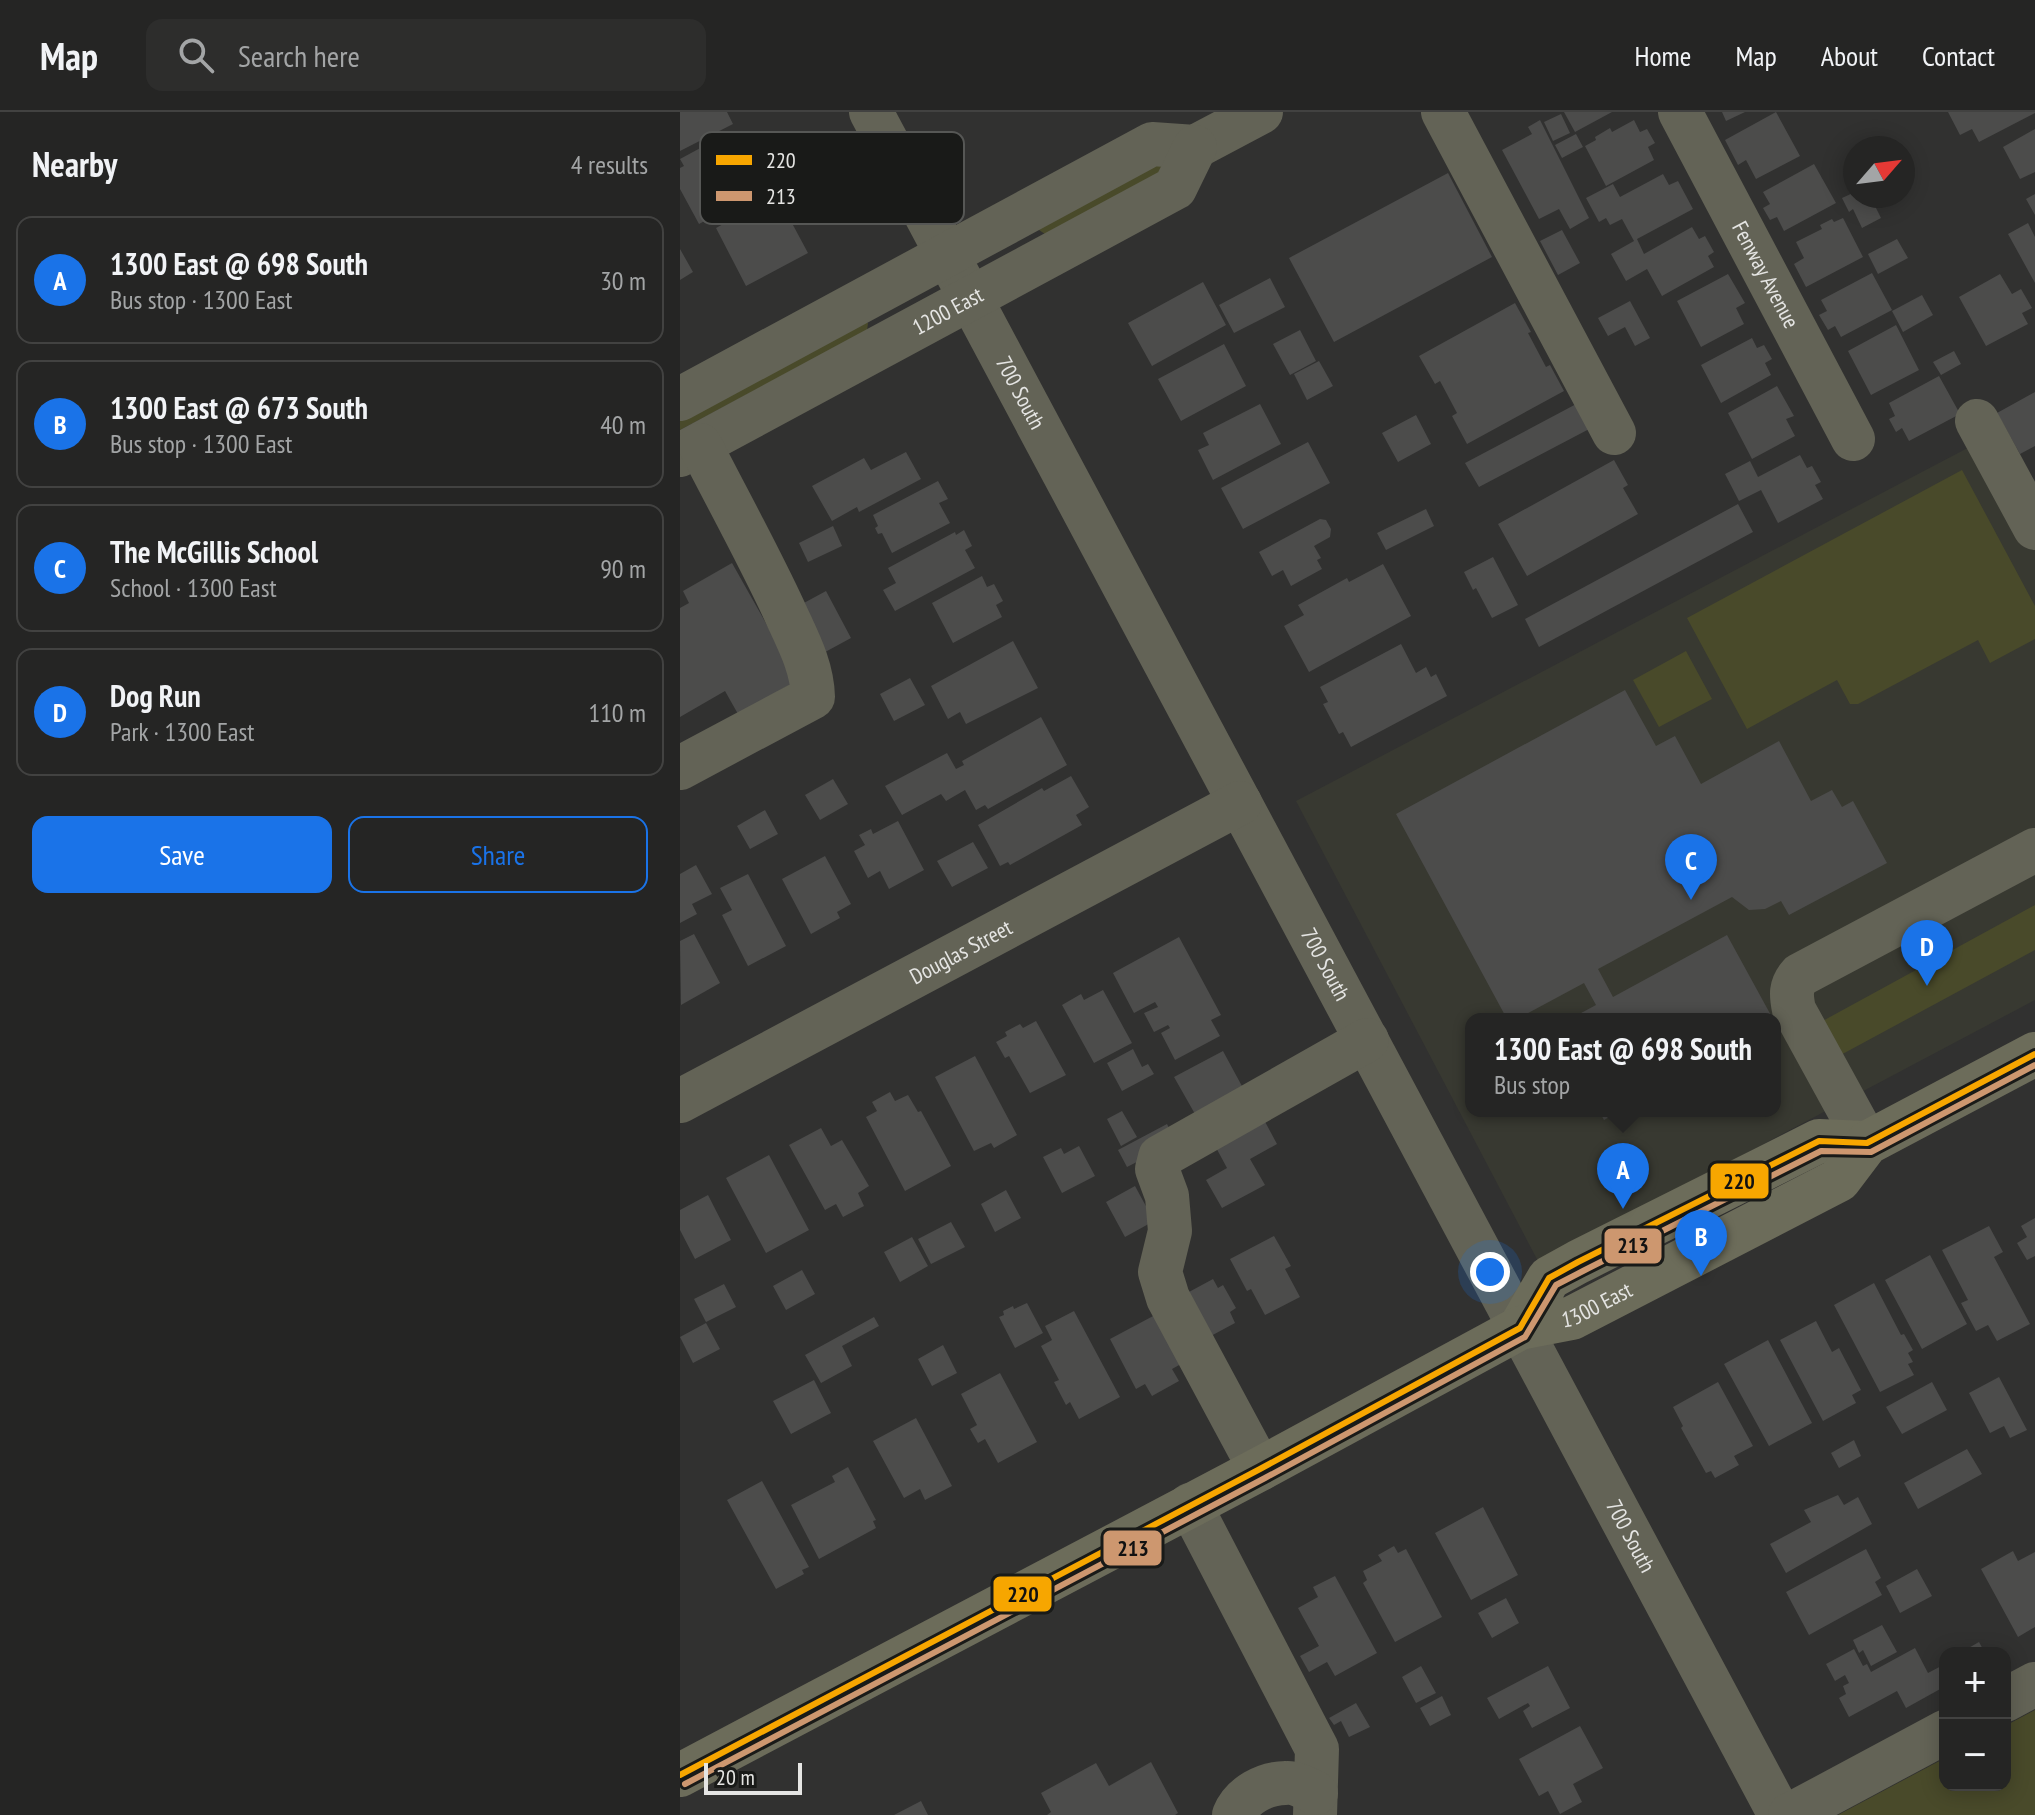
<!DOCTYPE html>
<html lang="en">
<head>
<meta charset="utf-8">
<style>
  :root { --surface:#252524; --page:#2d2d2c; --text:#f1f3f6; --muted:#a3a5a6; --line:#424241; --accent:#1a73e8 }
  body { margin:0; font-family:"PT Sans Narrow",sans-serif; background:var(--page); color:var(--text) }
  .controls { position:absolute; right:24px; bottom:24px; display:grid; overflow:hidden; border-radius:16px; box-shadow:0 4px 20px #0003 }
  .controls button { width:72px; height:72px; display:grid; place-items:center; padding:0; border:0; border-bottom:2px solid var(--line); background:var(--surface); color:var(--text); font:40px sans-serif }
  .compass { position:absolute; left:1163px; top:24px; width:72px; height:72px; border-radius:50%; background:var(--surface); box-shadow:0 4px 20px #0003; rotate:62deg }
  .scale { position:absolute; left:24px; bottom:20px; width:98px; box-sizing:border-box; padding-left:8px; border:4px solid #e5e5e3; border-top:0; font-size:22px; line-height:28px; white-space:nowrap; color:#e5e5e3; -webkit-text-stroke:6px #191a18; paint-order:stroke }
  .you { position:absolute; left:810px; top:1160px; width:28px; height:28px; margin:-20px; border:6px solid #fff; border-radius:50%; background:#1a73e8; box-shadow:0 0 0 12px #1a73e833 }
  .badge { display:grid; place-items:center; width:52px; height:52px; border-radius:50%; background:var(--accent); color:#fff; font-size:26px; font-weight:700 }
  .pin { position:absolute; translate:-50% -66px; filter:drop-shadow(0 2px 4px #0008) }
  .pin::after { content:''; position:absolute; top:42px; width:28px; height:24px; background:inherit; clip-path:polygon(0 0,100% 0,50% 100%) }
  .popup { position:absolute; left:785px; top:901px; width:316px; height:104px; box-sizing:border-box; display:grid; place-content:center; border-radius:16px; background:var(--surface); filter:drop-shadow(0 2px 6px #0005); font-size:26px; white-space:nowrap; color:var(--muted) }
  .popup b { font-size:30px; color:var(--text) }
  .popup::after { content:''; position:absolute; left:50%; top:100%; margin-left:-16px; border:16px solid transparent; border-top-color:var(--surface) }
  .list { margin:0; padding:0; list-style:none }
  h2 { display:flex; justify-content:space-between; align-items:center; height:104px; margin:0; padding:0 32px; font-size:34px }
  h2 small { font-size:26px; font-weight:400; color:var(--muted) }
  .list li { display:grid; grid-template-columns:52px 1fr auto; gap:24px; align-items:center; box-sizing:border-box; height:128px; margin:0 16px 16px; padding:0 16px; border:2px solid var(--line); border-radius:16px }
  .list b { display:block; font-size:30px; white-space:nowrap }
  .list p { margin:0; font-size:26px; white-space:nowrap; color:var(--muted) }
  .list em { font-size:26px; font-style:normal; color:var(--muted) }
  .actions { display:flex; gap:16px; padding:24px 32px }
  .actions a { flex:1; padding:18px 0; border:2px solid var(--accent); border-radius:16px; text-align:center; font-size:28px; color:var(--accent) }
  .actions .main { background:var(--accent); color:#fff }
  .icon { flex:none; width:44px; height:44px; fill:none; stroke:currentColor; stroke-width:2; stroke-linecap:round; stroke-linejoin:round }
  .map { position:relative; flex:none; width:1355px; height:1703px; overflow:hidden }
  header { display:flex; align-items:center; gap:48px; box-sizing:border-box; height:112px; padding:0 40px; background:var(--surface); border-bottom:2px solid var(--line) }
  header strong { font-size:38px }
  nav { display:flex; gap:44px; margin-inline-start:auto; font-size:28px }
  .search { width:560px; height:72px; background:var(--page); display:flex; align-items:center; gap:20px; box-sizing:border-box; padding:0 28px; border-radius:16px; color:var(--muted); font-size:30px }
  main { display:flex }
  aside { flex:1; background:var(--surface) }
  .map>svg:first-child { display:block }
  .built { fill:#383931; fill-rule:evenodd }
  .green { fill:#494a2a }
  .building { fill:#4c4c4b }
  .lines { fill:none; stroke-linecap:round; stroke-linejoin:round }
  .minor { stroke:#636356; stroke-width:44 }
  .major { stroke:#6c6c5a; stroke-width:44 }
  .bus-1-casing { stroke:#191a18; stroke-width:12 }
  .bus-2-casing { stroke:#191a18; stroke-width:12 }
  .bus-1 { stroke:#f7a600; stroke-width:6 }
  .bus-2 { stroke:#cd976f; stroke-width:6 }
  .labels { text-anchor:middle; stroke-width:6; stroke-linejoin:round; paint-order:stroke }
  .street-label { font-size:22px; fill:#e5e5e3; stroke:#191a18 }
  .key { fill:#191a18; stroke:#565755; stroke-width:2 }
  .key-label { font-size:22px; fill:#e5e5e3 }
  .line-badge { stroke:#191a18; stroke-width:3 }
  .pale-badge-label { font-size:22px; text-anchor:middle; font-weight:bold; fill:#111 }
</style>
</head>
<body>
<header>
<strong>Map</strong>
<div class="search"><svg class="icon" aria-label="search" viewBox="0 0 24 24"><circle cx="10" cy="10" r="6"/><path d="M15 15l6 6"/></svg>Search here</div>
<nav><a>Home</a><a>Map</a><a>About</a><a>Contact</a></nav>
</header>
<main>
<aside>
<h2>Nearby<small>4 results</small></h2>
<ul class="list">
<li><span class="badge">A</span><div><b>1300 East @ 698 South</b><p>Bus stop · 1300 East</p></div><em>30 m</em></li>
<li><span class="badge">B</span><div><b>1300 East @ 673 South</b><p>Bus stop · 1300 East</p></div><em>40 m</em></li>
<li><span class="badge">C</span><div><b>The McGillis School</b><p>School · 1300 East</p></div><em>90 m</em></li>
<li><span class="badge">D</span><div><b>Dog Run</b><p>Park · 1300 East</p></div><em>110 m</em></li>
</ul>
<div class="actions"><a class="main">Save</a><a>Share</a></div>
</aside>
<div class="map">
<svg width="1355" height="1703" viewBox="0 0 1355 1703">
  <rect width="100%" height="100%" fill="#313130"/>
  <path class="built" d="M1299 330 1355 435V888L859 1151 616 689ZM791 907H1095V999H791Z"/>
  <path class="green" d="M473 44 490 55 368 124 359 118 357 113Z
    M183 210 188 211 187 219 0 318V307Z
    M1282 358 1355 494V527L1310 551 1298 528 1178 592H1170L1157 568 1067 617 1007 506Z
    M1006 539 1032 587 979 615 953 568Z
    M1355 793V838L1157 945 1139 911Z
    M1355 1598V1703H1158L1265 1646V1673H1325V1614Z"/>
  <path class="building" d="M0 0H47L53 12 0 39Z
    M884 0H932L895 20Z
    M1042 0H1065L1046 9Z
    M1096 0 1120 44 1076 67 1066 48 1058 53 1045 28Z
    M1268 0H1355V1L1299 30 1292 17 1280 23Z
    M881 2 890 21 873 29 864 10Z
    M860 8 909 106 890 117 879 97 859 107 822 38 852 22 848 15Z
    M954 8 960 20 967 17 975 31 968 35 974 48 926 74 905 34 916 28 915 25 930 16 932 20Z
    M1355 17V60L1340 67 1323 35Z
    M50 20 58 35 70 29 86 59 74 66 82 82 33 108 32 105 19 112 0 77V56L4 54 0 47Z
    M896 22 903 35 882 46 875 33Z
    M1134 52 1156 91 1104 119 1097 105 1090 108 1083 96 1090 92 1083 80Z
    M768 61 812 145 654 230 609 146Z
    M983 62 989 73 998 69 1013 97 957 127 964 142 1012 115 1019 127 1025 124 1034 140 1028 144 1034 155 982 184 967 157 946 169 931 142 954 129 942 107 930 113 926 106 919 110 906 86 933 72 940 85Z
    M1175 80V84H1190L1201 106 1182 116 1173 97 1169 100 1162 86Z
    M1355 82V103L1346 87Z
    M86 89 95 106 106 100 128 141 66 174 36 116Z
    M1163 106 1183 145 1126 175 1114 152 1124 146 1116 130 1142 117 1140 113 1152 107 1154 110Z
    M1348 111 1355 125V171L1328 122Z
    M882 118 900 151 878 163 860 129Z
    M1217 127 1228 146 1198 162 1188 142Z
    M0 137 13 160 0 168Z
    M1192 161 1212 198 1161 225 1155 214 1148 218 1139 203 1147 199 1141 188Z
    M1048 162 1065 191 1056 196 1064 212 1021 235 997 189Z
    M1320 162 1332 182 1341 177 1352 196 1342 201 1348 212 1306 234 1279 185Z
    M590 166 605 195 554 221 539 193Z
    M523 170 546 213 472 254 448 211Z
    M1242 183 1253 203 1223 220 1212 199Z
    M950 189 970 226 955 234 945 215 928 224 918 206Z
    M835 191 851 220 848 221 866 255 870 253 884 279 787 332 772 304 777 301 760 269 755 272 739 244Z
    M1216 213 1239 258 1191 283 1168 239Z
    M620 218 636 249 610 263 593 232Z
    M1072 226 1077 236 1084 233 1092 247 1085 251 1091 263 1041 291 1021 253Z
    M544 232 566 274 501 309 478 267Z
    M1274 239 1281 252 1261 263 1253 250Z
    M639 249 653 274 627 288 614 262Z
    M1259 264 1280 302 1229 329 1222 316 1216 320 1209 307 1215 304 1209 291Z
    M1097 274 1114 304 1106 307 1115 324 1072 347 1048 301Z
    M1355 280V334L1340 342 1317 301Z
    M900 290 913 315 799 375 785 351Z
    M580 292 601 332 533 368 518 338 529 333 523 321Z
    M736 303 751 332 718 350 702 321Z
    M628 330 650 371 563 417 541 376Z
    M226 340 241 367 179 400 177 395 152 409 132 374 184 346 191 358Z
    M1120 343 1127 356 1132 354 1141 370 1135 373 1143 387 1098 411 1081 378 1059 389 1045 362 1070 349 1078 365Z
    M934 348 948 373 943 376 958 402 847 464 818 412Z
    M258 369 268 387 259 391 270 411 212 441 202 421 198 422 195 416 198 414 193 403Z
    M1058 392 1073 420 859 535 845 507Z
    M746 397 754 414 706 438 697 421Z
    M640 407 646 408 651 417 650 425 634 434 641 446 637 448 642 457 611 474 603 458 592 464 579 440Z
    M153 414 162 434 128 450 119 431Z
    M284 418 292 434 285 438 295 456 215 499 203 478 216 471 208 456 275 420 276 423Z
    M813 445 838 493 812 506 796 476 793 478 784 460Z
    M52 451 118 568 58 602 45 579 0 605V496L9 491 3 479Z
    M703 452 731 504 629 560 604 514 624 503 618 493 667 466 669 470Z
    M302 464 307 475 314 472 323 489 316 493 322 505 273 531 252 491Z
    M146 479 171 526 136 545 111 498Z
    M333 529 358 576 286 612 280 600 268 607 251 574Z
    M721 532 736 561 746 555 751 565 756 562 767 584 671 635 663 620 659 622 643 592 648 590 640 575Z
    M230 566 245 593 214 609 200 582Z
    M945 578 976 634 995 624 1021 672 1099 629 1131 689 1152 678 1162 695 1173 689 1207 751 1109 803 1101 789 1085 797 1069 798 1052 785 918 857 933 885 1047 823 1093 907H890L916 893 904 871 837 907H827L716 702Z
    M361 605 387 653 308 697 305 693 296 698 285 678 266 689 261 682 222 703 205 674 267 641 276 657 284 653 282 649Z
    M391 664 409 695 396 703 402 713 330 753 328 750 320 754 298 713 362 676 364 679Z
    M153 667 168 692 140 708 125 683Z
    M85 698 98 722 70 737 57 714Z
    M218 709 244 758 209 777 200 759 188 766 174 739 185 733 179 723 191 717 193 722Z
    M293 730 308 756 272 775 257 749Z
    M145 744 171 792 157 800 160 806 131 822 102 767Z
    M16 753 32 782 12 792 17 802 0 811V762Z
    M68 762 106 834 68 854 42 803 52 798 40 776Z
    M14 822 40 871 1 893 0 829Z
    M499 825 541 903 531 908 540 924 495 948 481 921 490 916 488 913 474 920 464 901 478 895 475 890 454 901 433 861Z
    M423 878 452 931 414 951 382 893 401 882 404 888Z
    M356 909 386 963 350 981 329 944 325 946 316 930 327 924 325 920 340 912 343 916Z
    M453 937 462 955 468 952 474 962 442 979 427 951Z
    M543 939 563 976 515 1002 494 965Z
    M295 944 337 1023 314 1036 311 1031 294 1039 255 965Z
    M210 980 215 989 228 983 238 1000 241 999 271 1054 225 1079 186 1005 197 999 192 990Z
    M442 999 457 1025 441 1034 427 1007Z
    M919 999H940L924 1008Z
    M582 1004 597 1032 570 1047 585 1073 542 1096 526 1068 547 1056 533 1030Z
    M487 1012 496 1030 447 1055 438 1038Z
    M141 1016 151 1034 162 1028 189 1074 178 1081 184 1094 163 1105 156 1092 145 1098 109 1033Z
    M399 1034 415 1064 382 1081 363 1045 381 1036 384 1042Z
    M89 1043 129 1118 86 1141 46 1066Z
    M455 1074 474 1109 445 1125 426 1090Z
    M326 1078 341 1106 315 1120 301 1092Z
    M28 1083 51 1128 15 1147 0 1118V1098Z
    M1355 1106V1144L1347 1148 1337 1131 1347 1125 1341 1114Z
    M271 1110 285 1135 251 1152 238 1127Z
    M1309 1114 1323 1140 1314 1145 1350 1212 1317 1229 1308 1213 1296 1219 1281 1191 1288 1188 1262 1138Z
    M594 1124 611 1154 605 1157 620 1185 585 1203 571 1177 567 1179 550 1147Z
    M232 1125 248 1154 220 1170 204 1140Z
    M1250 1143 1287 1212 1242 1237 1205 1168Z
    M122 1158 135 1182 106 1198 93 1174Z
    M533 1167 538 1176 543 1173 556 1196 550 1200 555 1211 529 1225 496 1187Z
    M1194 1171 1221 1223 1224 1222 1233 1238 1228 1241 1233 1250 1228 1252 1234 1263 1200 1280 1154 1193Z
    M44 1172 56 1195 26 1210 14 1187Z
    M347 1191 363 1221 335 1236 319 1205 324 1203 323 1199 333 1194 334 1197Z
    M394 1199 440 1285 399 1307 390 1290 386 1293 374 1270 379 1268 361 1234 372 1228 365 1214Z
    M475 1203 501 1252 492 1257 499 1269 472 1284 465 1272 456 1277 430 1227Z
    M194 1205 199 1214 162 1234 172 1254 141 1271 125 1243Z
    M1136 1209 1152 1240 1159 1236 1181 1278 1172 1283 1176 1291 1143 1309 1100 1228Z
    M26 1211 40 1237 13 1251 0 1225Z
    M1088 1228 1132 1311 1089 1334 1044 1252Z
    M263 1233 277 1261 252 1274 238 1247Z
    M320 1261 357 1330 318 1351 305 1327 298 1331 290 1317 297 1313 281 1282Z
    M1319 1265 1347 1318 1330 1326 1324 1314 1310 1321 1289 1281Z
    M134 1268 151 1301 111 1322 93 1289Z
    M1038 1270 1073 1334 1054 1344 1059 1353 1035 1366 1031 1359 1026 1361 1001 1316 1003 1314 993 1295Z
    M1252 1270 1267 1298 1222 1322 1206 1295Z
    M236 1306 272 1374 245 1388 240 1377 224 1386 193 1329Z
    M1174 1328 1181 1344 1159 1356 1151 1341Z
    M1287 1337 1302 1362 1238 1397 1224 1371Z
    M168 1355 196 1408 193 1409 196 1416 139 1447 111 1393 155 1370 152 1364Z
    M82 1369 129 1455 122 1458 124 1462 96 1477 47 1388Z
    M1158 1383 1164 1393 1178 1385 1192 1412 1106 1461 1090 1432 1131 1410 1124 1398Z
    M803 1395 838 1463 791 1488 755 1421Z
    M714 1434 718 1441 726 1437 762 1505 715 1530 683 1471 687 1468 683 1459 702 1449 698 1443Z
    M1186 1437 1201 1466 1195 1470 1202 1483 1129 1523 1106 1480Z
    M1333 1439 1338 1449 1355 1440V1515L1338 1525 1301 1457Z
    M1237 1457 1252 1484 1220 1501 1206 1474Z
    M655 1464 697 1541 655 1564 647 1550 629 1560 620 1544 639 1534 618 1496 638 1485 633 1475Z
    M826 1486 839 1511 812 1526 798 1501Z
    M1202 1513 1217 1540 1191 1554 1183 1538 1179 1541 1173 1528Z
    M1299 1530 1305 1541H1287L1285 1538Z
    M1235 1536 1248 1561 1265 1552V1581L1262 1576 1226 1596 1217 1579 1169 1605 1159 1586 1166 1582 1163 1574 1169 1571 1165 1563 1155 1569 1146 1552 1174 1537 1183 1554 1187 1552 1191 1560Z
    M741 1554 756 1581 736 1591 722 1565Z
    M868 1554 890 1596 852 1616 843 1599 850 1594 848 1591 819 1607 807 1586Z
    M762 1584 771 1603 750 1614 740 1596Z
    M676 1591 690 1615 669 1625 661 1609 654 1613 649 1606Z
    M900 1614 923 1656 893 1672 902 1690 880 1702 868 1679 859 1684 839 1647Z
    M471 1650 498 1701 495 1703H367L371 1700 361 1681 416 1651 429 1674Z
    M241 1689 248 1703H214Z"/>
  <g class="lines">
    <g class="minor">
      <path id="s1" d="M191 0 1100 1703"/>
      <path d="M763 0 934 321"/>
      <path id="s2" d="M1000 0 1173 327"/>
      <path d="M0 287 472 32 515 35 581 0"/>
      <path d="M1297 309 1355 416"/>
      <path id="s3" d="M0 343 495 76 515 35"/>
      <path d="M0 656 133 585C132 553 117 527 104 498 78 442 48 388 20 333"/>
      <path id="s4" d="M0 989 560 691"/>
      <path d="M1187 1031 1114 898C1111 883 1110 874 1120 863L1355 738"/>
      <path d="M580 1357 488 1186 480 1160 490 1119 487 1084 477 1057 480 1045 687 928"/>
      <path d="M510 1393 637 1637 635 1703"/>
      <path d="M1325 1588 1355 1572"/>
      <path d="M554 1703C562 1683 585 1671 606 1671 615 1670 627 1677 636 1681"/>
      <path d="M1110 1703 1265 1620"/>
    </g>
    <g class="major">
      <path d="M840 1216 869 1166 898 1150 1139 1029 1187 1031"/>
      <path id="s5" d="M0 1663 580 1357 840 1216 892 1206 1159 1068 1187 1031 1355 942"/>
    </g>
    <g class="bus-1-casing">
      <path id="bus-1" d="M0 1663 580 1357 840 1216 869 1166 898 1150 1139 1029 1187 1031 1355 942"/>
    </g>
    <g class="bus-2-casing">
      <path id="bus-2" d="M5 1672 585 1366 845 1225 876 1173 903 1159 1141 1039 1191 1040 1355 953"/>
    </g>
    <use href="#bus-1" class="bus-1"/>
    <use href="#bus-2" class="bus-2"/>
  </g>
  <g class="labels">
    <g class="street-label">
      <text dy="8" stroke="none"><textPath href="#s2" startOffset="184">Fenway Avenue</textPath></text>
      <text dy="8" stroke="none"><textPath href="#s3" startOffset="304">1200 East</textPath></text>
      <text dy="8" stroke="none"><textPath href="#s1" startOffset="318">700 South</textPath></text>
      <text dy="8" stroke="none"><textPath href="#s4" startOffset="318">Douglas Street</textPath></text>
      <text dy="8" stroke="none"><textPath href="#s1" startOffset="966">700 South</textPath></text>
      <text dy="8" stroke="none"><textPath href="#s5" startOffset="1032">1300 East</textPath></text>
      <text dy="8" stroke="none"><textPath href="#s1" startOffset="1614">700 South</textPath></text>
    </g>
  </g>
  <rect x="20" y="20" width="264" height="92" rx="12" class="key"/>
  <rect x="36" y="43" width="36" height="10" fill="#f7a600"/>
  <rect x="36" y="79" width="36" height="10" fill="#cd976f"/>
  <g class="key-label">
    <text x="86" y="56">220</text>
    <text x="86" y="92">213</text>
  </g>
  <g class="line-badge">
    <rect x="1029" y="1050" width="61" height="38" rx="8" fill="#f7a600"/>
    <rect x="923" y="1115" width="60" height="38" rx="8" fill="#cd976f"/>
    <rect x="422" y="1417" width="61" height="38" rx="8" fill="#cd976f"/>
    <rect x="312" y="1463" width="61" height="38" rx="8" fill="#f7a600"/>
  </g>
  <g class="pale-badge-label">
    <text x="1059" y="1077">220</text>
    <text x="953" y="1141">213</text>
    <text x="453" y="1444">213</text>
    <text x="343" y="1490">220</text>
  </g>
</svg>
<div class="controls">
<button>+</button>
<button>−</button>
</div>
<svg class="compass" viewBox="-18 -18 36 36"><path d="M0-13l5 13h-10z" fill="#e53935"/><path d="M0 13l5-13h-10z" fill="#a3a5a6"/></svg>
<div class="scale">20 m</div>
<div class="you"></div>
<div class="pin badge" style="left:943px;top:1097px">A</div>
<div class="popup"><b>1300 East @ 698 South</b>Bus stop</div>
<div class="pin badge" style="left:1021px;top:1164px">B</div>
<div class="pin badge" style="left:1011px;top:788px">C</div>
<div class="pin badge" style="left:1247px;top:874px">D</div>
</div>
</main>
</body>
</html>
